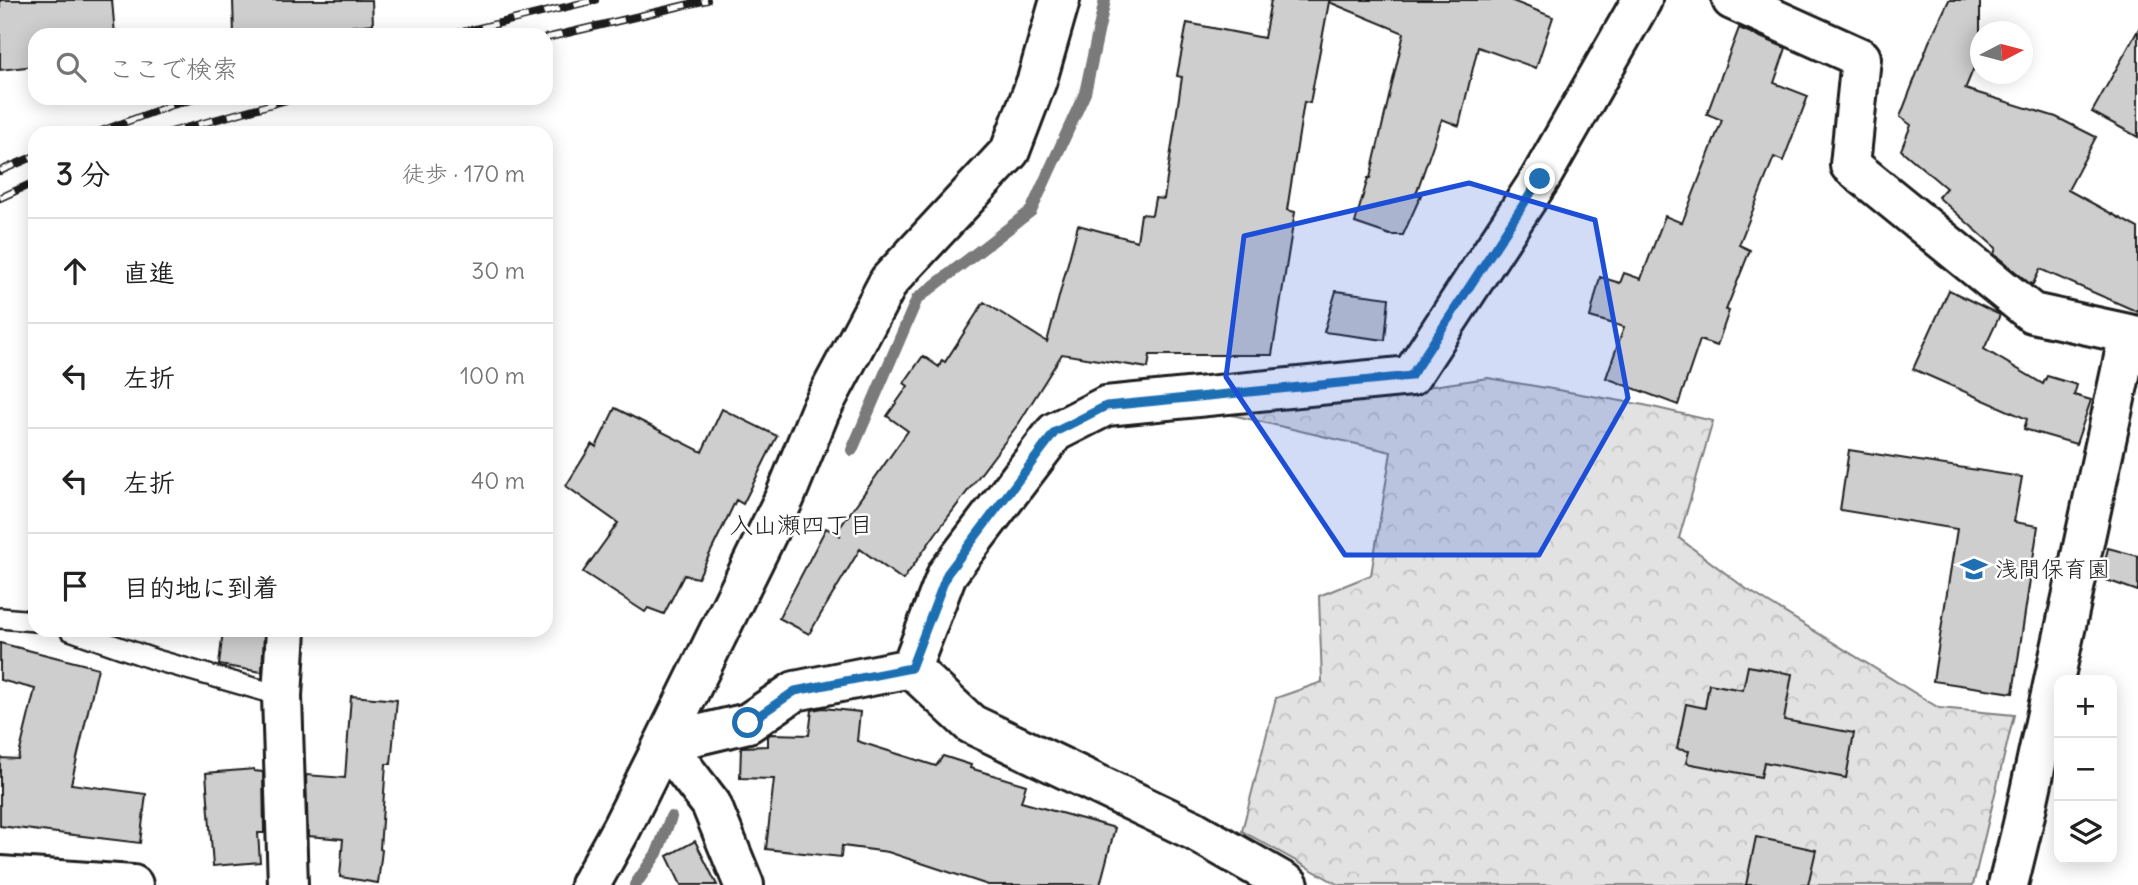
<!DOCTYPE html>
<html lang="ja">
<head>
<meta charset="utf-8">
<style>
  :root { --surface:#fff; --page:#f2f2f2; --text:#222; --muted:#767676; --line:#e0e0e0 }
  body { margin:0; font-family:Delius,"Klee One",sans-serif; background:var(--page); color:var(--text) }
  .controls { position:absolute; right:21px; bottom:21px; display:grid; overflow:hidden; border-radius:14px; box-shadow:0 4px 18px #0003 }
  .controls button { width:63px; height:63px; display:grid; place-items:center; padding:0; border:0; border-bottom:2px solid var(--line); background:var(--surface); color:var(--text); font:35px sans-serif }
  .compass { position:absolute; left:1970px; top:21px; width:63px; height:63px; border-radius:50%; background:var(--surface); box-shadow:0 4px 18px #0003; rotate:84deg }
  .stop { position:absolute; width:21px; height:21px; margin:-16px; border:5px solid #1f6fb2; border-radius:50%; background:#fff }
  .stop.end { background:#1f6fb2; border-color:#fff; box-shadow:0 2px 7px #0008 }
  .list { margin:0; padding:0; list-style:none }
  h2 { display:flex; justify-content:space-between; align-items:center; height:91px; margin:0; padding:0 28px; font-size:30px }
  h2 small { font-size:23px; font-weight:400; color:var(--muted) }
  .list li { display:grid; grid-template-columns:46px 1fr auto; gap:21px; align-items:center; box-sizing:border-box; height:105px; padding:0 28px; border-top:2px solid var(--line) }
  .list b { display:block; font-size:26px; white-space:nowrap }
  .list em { font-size:23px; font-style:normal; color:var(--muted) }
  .icon { flex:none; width:38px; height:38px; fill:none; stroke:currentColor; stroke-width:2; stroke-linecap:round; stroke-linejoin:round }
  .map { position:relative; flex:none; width:2138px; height:885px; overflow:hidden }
  .search { position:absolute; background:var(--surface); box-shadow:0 4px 18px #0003; left:28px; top:28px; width:525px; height:77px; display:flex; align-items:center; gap:18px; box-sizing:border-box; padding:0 24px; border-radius:21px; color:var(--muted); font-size:26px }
  .panel { position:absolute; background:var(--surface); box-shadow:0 4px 18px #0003; left:28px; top:126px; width:525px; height:511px; border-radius:21px }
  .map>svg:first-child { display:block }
  .forest { fill:url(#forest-crowns); stroke:#7f7f7f; stroke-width:2 }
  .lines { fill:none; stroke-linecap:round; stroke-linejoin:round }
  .stream { stroke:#7a7a7a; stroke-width:12 }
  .building { fill:#cecece; stroke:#1c1c1c; stroke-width:2 }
  .lane-casing { stroke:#1c1c1c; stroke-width:24 }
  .street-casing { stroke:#1c1c1c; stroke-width:44 }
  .lane { stroke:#fff; stroke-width:19 }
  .street { stroke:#fff; stroke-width:38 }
  .rail-casing { stroke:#1c1c1c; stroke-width:8 }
  .rail { stroke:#fff; stroke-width:5; stroke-dasharray:16; stroke-linecap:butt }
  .route { stroke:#1f6fb2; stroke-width:9 }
  .marked { fill:#1d4ed8; fill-opacity:0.2; stroke:#1d4ed8; stroke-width:5; stroke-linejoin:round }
  .labels { text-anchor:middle; stroke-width:5; stroke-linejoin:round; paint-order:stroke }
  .poi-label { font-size:23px; fill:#1c1c1c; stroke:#fff; text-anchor:start }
  .neighbourhood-label { font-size:24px; fill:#1c1c1c; stroke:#fff }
</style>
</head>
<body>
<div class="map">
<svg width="2138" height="885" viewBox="0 0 2138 885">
  <defs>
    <pattern id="forest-crowns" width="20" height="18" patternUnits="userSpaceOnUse" patternTransform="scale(1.75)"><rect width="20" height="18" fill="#e2e2e2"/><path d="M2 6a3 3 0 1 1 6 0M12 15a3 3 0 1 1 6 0" fill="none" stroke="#c1c1c1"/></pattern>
  </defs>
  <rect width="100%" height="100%" fill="#fff"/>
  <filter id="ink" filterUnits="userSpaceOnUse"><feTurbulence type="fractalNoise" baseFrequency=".0143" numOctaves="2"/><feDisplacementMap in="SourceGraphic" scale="14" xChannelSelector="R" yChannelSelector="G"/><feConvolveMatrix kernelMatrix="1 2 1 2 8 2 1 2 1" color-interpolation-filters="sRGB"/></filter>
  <g filter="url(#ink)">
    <path class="forest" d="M1488 378 1644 405 1713 421 1679 538 1745 588 1939 708 2014 715 1973 885H1339L1242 831 1276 698 1322 682 1319 596 1371 575 1391 452 1215 411 1412 389Z"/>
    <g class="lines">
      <path class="stream" d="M852 450 917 299 1031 211 1085 93 1105 0
        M635 885 657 853 671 817"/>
    </g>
    <path class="building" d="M0 0H112L115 35H35V66L0 70Z
      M233 0H372L373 24 293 32V35H234Z
      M1271 0H1510L1553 17 1536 68 1478 47 1459 126 1442 119 1416 194 1421 195 1403 235H1390L1355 223 1368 178H1370L1404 33 1329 2 1310 103 1304 102 1287 210 1295 212 1272 355H1150L1148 368 1062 354 1019 423 936 533 903 580 860 549 809 634 779 618 826 528 841 536 836 533 908 431 887 416 908 386 904 383 923 356 939 367 942 360 945 362 984 302 1047 342 1078 225 1137 241 1141 214 1152 215 1155 198 1164 199 1182 77 1177 76 1187 23 1264 38Z
      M1949 0H1980V53L1965 89 2056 117 2096 137 2068 190 2138 228V312L2040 269 2033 284 2029 283 1994 254 1996 248 1938 197 1946 188 1901 150 1911 125 1900 117 1929 42Z
      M1739 28 1786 48 1774 83 1808 96 1783 161 1774 157 1739 245 1750 250 1726 310 1729 311 1717 346 1700 340 1678 405 1606 378 1624 327 1590 317 1600 277 1620 283 1624 273 1641 279 1665 216 1682 223 1722 120 1707 114Z
      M2138 30V137L2092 112Z
      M1949 290 2000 315 1984 349 2043 384 2047 376 2077 385 2074 395 2091 400 2076 444 2024 429 2027 419 1913 369Z
      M1336 291 1389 298 1385 340 1324 332Z
      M615 408 702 452 722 409 777 436 743 504 736 500 698 578 684 575 664 614 648 608 645 612 583 572 618 523 566 486 592 444 596 447Z
      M1849 450 2022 477 2014 522 2038 526 2013 693 1933 681 1957 529 1840 510Z
      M2108 548 2138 556V591L2101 578Z
      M223 630 264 634 262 672 219 665Z
      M0 643 98 668 71 784 146 794 140 843 0 826V758L18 759 35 689 0 680Z
      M1748 666 1792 674 1784 720 1854 733 1846 778 1764 762 1761 777 1686 763 1689 751 1677 749 1686 704 1705 708 1709 684 1743 690Z
      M351 696 397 700 391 764H386L380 849 382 850 378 883 340 877 343 839 308 836 306 775 345 778Z
      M823 708 860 712 857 741 936 766 943 756 971 765 970 768 1026 785 1021 802 1115 828 1100 885H988L888 852 842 846 841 857 766 849 774 779 740 778 741 747 768 746V736L771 734 809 735 812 710Z
      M254 769V771L263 772 264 833H258L260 862 213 866 206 773Z
      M1756 837 1816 850 1808 885H1746Z
      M695 841 717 885H681L667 856Z"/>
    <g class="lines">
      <g class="lane-casing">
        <path id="lane" d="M0 618 35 621
          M70 630 156 660 282 696"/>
      </g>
      <g class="street-casing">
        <path id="street" d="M1732 0 1861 58 1850 165 2032 313 2138 336
          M286 630 282 696 288 885
          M911 668 971 724 1193 830 1289 885
          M0 876 133 885
          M590 885 621 829 664 743 785 497 820 411 889 281 1010 151 1037 80 1060 0
          M744 885 711 804 664 743 748 723 795 691 911 668 947 574 1055 432 1106 406 1411 376 1540 179 1642 0
          M2008 885 2023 824 2129 334"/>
      </g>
      <use href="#lane" class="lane"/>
      <use href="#street" class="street"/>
      <g class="rail-casing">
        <path id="rail" d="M450 35 595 0
          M546 38 707 0
          M96 133 169 106 199 98
          M167 133 294 98
          M0 171 35 156
          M0 198 35 182"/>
      </g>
      <use href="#rail" class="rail"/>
    </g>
  </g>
  <g class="lines" filter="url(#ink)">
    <path class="route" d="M748 723 795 691 911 668 947 574 1055 432 1106 406 1411 376 1540 179"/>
  </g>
  <path class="marked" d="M1469 183 1595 220 1628 398 1539 555H1345L1226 377 1244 236Z"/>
  <defs>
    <g id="school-bare" transform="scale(2.1)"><path d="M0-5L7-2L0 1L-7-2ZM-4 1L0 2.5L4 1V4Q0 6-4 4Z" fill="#1f6fb2" stroke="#fff" stroke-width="2.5" paint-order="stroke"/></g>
  </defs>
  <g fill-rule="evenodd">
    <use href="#school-bare" x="1974" y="569"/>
  </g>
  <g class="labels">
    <g class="poi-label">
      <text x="1995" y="577">浅間保育園</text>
    </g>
    <g class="neighbourhood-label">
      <text x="801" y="533">入山瀬四丁目</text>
    </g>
  </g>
</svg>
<div class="controls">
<button>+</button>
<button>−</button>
<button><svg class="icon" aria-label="layers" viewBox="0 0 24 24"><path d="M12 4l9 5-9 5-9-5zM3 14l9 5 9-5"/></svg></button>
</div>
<svg class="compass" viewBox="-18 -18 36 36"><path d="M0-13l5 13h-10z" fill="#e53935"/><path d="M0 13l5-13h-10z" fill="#767676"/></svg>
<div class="stop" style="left:748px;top:723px"></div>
<div class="stop end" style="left:1540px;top:179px"></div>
<div class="search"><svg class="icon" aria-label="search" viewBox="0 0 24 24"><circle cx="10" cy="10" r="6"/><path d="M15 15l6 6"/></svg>ここで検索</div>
<section class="panel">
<h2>3 分<small>徒歩 · 170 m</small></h2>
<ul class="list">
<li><svg class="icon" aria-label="ahead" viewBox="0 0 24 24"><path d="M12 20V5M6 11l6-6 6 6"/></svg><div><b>直進</b></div><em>30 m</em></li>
<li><svg class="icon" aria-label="left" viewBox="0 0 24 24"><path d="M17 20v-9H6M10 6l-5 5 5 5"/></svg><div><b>左折</b></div><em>100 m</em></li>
<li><svg class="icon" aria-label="left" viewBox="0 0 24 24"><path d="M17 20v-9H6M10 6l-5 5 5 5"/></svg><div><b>左折</b></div><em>40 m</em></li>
<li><svg class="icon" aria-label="arrive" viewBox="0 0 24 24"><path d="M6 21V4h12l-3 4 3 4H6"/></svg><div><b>目的地に到着</b></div></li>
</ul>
</section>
</div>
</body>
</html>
